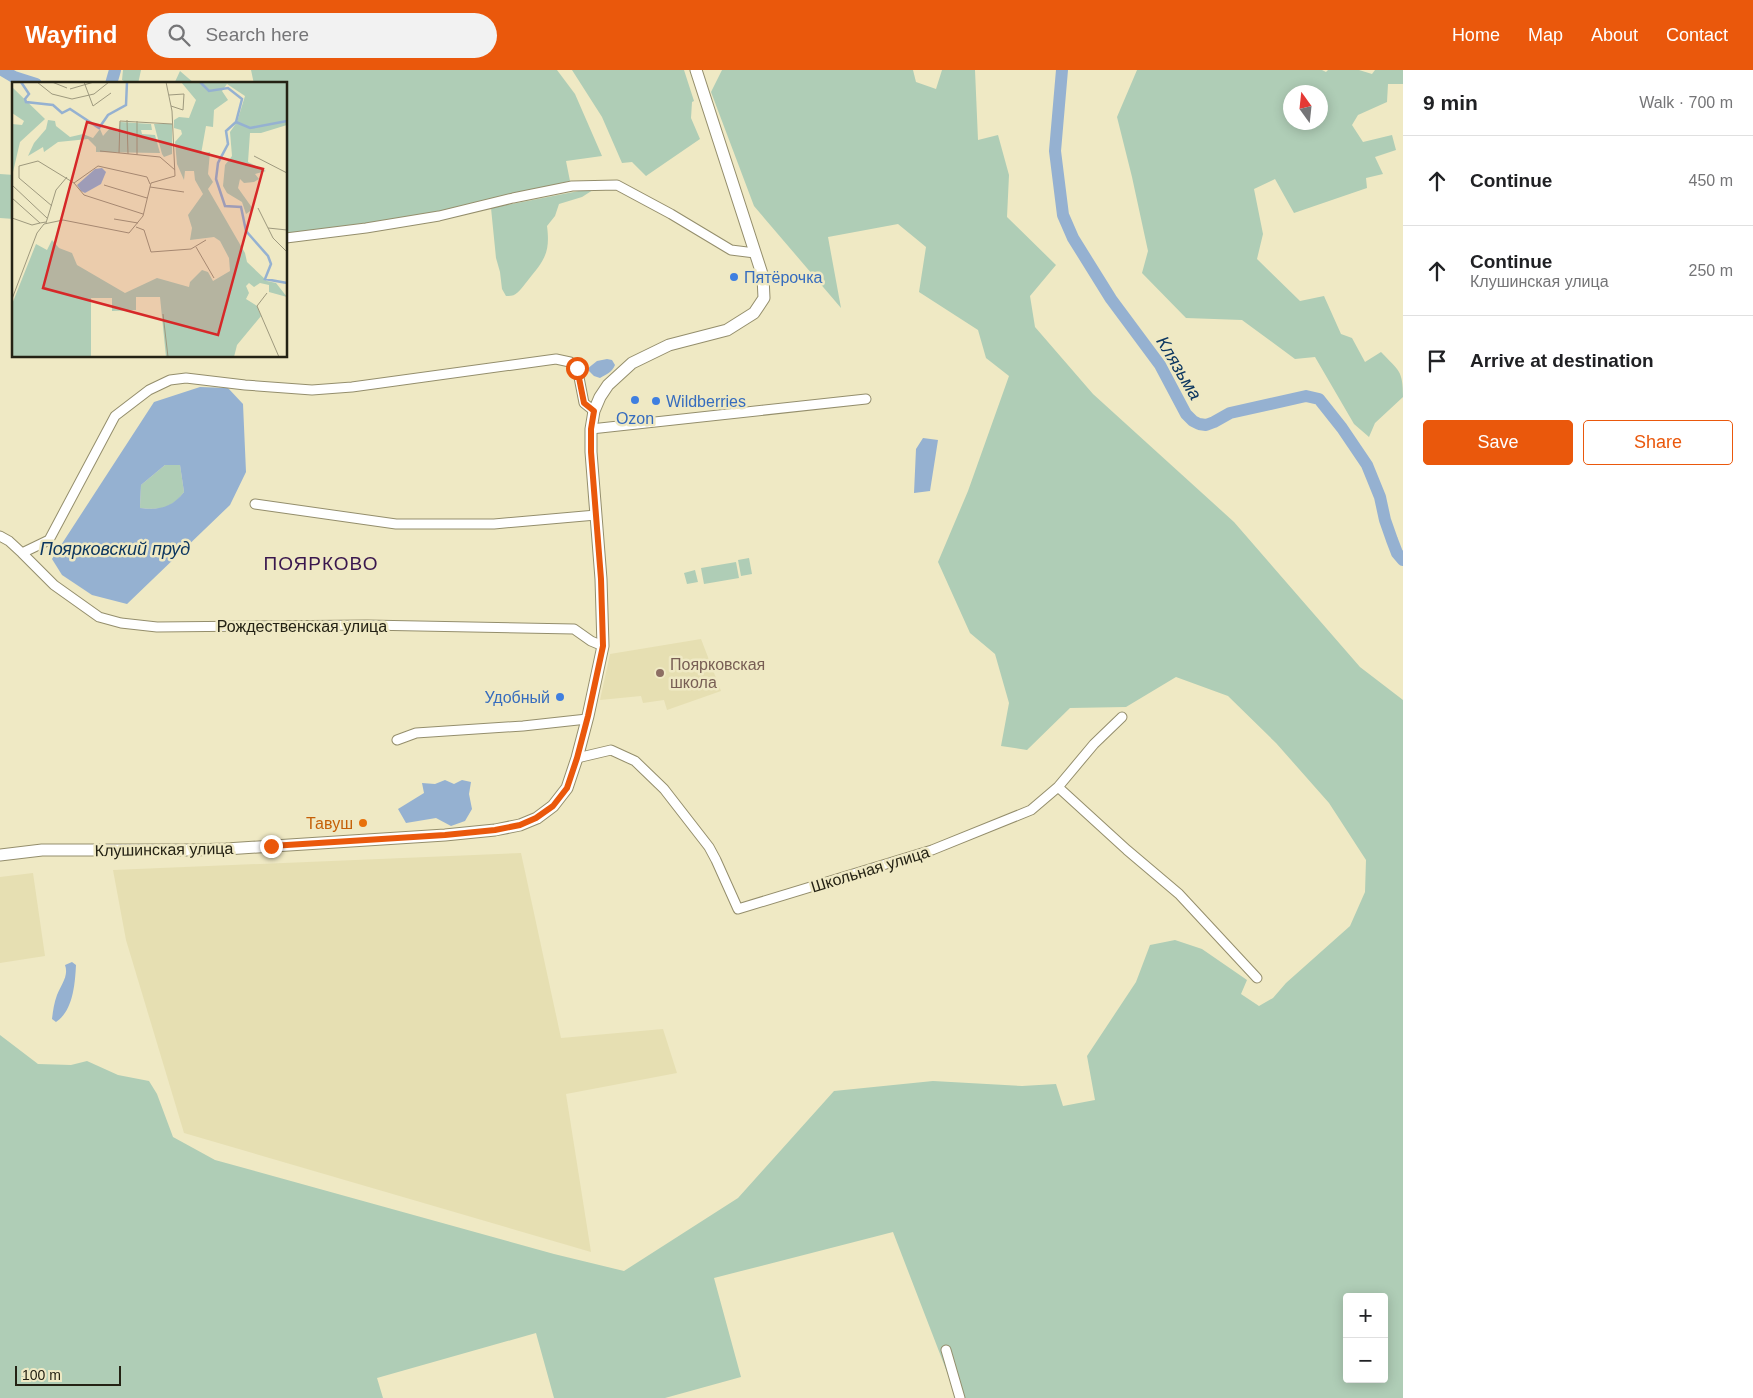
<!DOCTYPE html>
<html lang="en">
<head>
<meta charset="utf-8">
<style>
  :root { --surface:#fff; --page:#f2f2f2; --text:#202124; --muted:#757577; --line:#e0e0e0; --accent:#ea580c }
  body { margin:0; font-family:Arial,sans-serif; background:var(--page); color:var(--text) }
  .controls { position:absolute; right:15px; bottom:15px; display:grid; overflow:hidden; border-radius:5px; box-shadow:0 2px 12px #0003 }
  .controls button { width:45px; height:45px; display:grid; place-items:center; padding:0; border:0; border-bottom:1px solid var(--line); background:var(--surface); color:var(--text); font:25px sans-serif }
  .compass { position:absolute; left:1283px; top:15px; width:45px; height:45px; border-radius:50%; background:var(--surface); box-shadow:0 2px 12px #0003; rotate:345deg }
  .scale { position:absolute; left:15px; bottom:12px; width:106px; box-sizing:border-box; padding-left:5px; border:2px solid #242214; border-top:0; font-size:14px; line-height:18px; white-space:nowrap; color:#242214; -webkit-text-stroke:4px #efe9c4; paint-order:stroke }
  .stop { position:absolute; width:15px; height:15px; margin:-11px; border:4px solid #ea580c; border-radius:50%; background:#fff }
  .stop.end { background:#ea580c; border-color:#fff; box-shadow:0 1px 5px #0008 }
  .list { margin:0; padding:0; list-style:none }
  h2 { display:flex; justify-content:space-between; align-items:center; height:65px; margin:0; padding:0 20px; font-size:21px }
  h2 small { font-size:16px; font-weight:400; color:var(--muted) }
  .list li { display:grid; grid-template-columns:32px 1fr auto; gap:15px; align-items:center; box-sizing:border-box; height:90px; padding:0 20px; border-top:1px solid var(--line) }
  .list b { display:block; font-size:19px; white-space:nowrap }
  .list p { margin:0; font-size:16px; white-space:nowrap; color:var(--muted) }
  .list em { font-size:16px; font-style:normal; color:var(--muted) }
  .actions { display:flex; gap:10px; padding:15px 20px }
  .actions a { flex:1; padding:11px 0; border:1px solid var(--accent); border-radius:5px; text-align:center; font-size:18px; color:var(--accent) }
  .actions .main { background:var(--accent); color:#fff }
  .icon { flex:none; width:28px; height:28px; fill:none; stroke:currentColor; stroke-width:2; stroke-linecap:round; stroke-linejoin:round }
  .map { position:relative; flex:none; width:1403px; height:1328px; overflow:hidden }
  header { display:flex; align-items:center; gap:30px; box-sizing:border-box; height:70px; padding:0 25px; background:var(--accent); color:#fff }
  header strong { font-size:24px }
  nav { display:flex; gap:28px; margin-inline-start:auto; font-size:18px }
  .search { width:350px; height:45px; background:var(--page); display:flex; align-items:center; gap:12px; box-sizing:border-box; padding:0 18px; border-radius:28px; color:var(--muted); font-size:19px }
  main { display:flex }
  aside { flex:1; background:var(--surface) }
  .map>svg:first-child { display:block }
  .built { fill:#e6dfb2 }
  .green { fill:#afcdb6; fill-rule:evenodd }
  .water { fill:#95b1d1; fill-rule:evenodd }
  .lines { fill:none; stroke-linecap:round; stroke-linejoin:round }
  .river { stroke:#95b1d1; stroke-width:12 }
  .minor-casing { stroke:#948e6c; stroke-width:11 }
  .major-casing { stroke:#948e6c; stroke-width:13 }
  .minor { stroke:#fff; stroke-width:9 }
  .major { stroke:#fff; stroke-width:11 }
  .route { stroke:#ea580c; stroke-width:6 }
  .shop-dot { fill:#3f7fe0; stroke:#efe9c4; stroke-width:2 }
  .education-dot { fill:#8d6e63; stroke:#efe9c4; stroke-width:2 }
  .food-dot { fill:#e8710a; stroke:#efe9c4; stroke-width:2 }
  .labels { text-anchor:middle; stroke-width:5; stroke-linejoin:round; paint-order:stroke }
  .shop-label { font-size:16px; fill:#366cbe; stroke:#efe9c4; text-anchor:start }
  .street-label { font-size:16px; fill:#242214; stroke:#efe9c4 }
  .education-label { font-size:16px; fill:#785e54; stroke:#efe9c4; text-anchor:start }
  .food-label { font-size:16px; fill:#c56008; stroke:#efe9c4; text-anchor:end }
  .water-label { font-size:18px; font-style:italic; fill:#0d3760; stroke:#efe9c4 }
  .quarter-label { font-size:19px; letter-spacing:1px; fill:#39174e; stroke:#efe9c4 }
  .inset-river { fill:none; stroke:#95b1d1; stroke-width:2.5 }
  .inset-road { fill:none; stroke:#9e997e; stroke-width:1 }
  .view { fill:#d62828; fill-opacity:0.15; stroke:#d62828; stroke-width:2.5 }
  .inset-edge { fill:none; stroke:#242214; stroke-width:2.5 }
</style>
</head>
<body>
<header>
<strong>Wayfind</strong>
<div class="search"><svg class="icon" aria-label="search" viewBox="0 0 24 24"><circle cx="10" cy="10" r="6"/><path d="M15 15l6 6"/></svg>Search here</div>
<nav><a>Home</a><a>Map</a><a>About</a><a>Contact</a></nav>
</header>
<main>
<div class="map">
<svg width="1403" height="1328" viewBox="0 0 1403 1328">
  <rect width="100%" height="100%" fill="#efe9c4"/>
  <path class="built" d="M701 569 721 621 667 640 664 630 643 633 641 626 600 630 610 584Z
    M521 783 561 968 663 959 677 1003 566 1024 591 1182 184 1063 126 870 113 800Z
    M33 803 45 886 0 893V807Z"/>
  <path class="green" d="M123 0H141L138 14H130L122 10Z
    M251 0H557L575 24 602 86 566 91 570 111 441 141 369 154 286 166V14H254Z
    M572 0H684L694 31 692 32 691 48 700 69 646 106 632 92 622 93 602 47Z
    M722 0H913L916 12 936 19 942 0H975L978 70 998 65 1009 105 1007 147 1056 195 1030 226 1035 257 1093 324 1234 452 1360 597 1403 630V1328H957L893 1162 714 1208 741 1307 665 1328H554L536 1263 377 1308 383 1328H0V965L38 994 71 995 87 991 118 1005 149 1011 157 1024 173 1067 215 1090 554 1184 624 1201 738 1128 834 1021 933 1011 1022 1016 1056 1014 1063 1036 1095 1030 1087 986 1136 912 1150 875 1175 870 1202 879 1247 910 1241 924 1259 936 1273 928 1286 913 1350 856 1365 822 1366 790 1329 733 1276 673 1228 626 1176 607 1126 637 1070 638 1027 680 1001 676 1009 633 995 584 970 563 938 492 968 421 1009 306 986 288 978 260 919 222 926 177 898 154 828 167 841 238 754 136 711 22ZM1347 1227H1384V1309H1347Z
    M1137 0H1322L1326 2 1328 0H1359L1372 4 1375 0H1403V14H1388L1387 32 1358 45 1352 55 1363 72 1392 65 1396 80 1375 87 1383 104 1366 108 1367 118 1294 143 1275 109 1254 119 1263 164 1257 189 1300 231 1324 226 1341 264 1352 268 1365 292 1381 282C1399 301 1403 300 1403 327L1375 353 1369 367 1354 354 1315 287 1295 289 1242 250 1186 248 1142 203 1148 181 1132 107 1117 47ZM1290 22H1320V52H1290Z
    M180 1 195 14H174Z
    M0 104 14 105V149L0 148Z
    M589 119 593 120 582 127 559 134 555 146 547 156C551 186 542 192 525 214 519 221 516 227 506 226L502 219 500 202 496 188 491 138Z
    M165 395H180L184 422C171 439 161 440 140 438L141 415Z
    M749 488 752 504 741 506 738 490Z
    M736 492 739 508 704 514 701 498Z
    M695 500 698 512 687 514 684 503Z"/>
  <path class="water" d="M607 289 612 290 615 295C612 302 607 304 600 308L594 306 587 299 597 291Z
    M200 317 228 318 243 334 246 402 230 435 127 534 92 525 62 505 52 489 154 332ZM165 395H180L184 422C171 438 160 440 140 438L141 415Z
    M923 368 938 370 930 421 914 423 916 379Z
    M445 710 454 714 462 710 471 712 469 724 472 739 465 751 451 756 436 748 406 753 398 739 424 723 422 713 435 714Z
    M72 892 76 895C75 914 73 941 56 952L52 949C53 941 54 933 57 925 61 915 69 906 65 895Z"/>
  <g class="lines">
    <path class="river" d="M2 0 14 7 36 14
      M1062 0 1055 81 1063 145 1073 168 1111 229 1160 295 1186 344 1193 351 1199 354 1206 355 1214 352 1230 343 1306 326 1319 329 1342 358 1367 395 1380 427 1385 450 1392 470 1397 483 1403 490
      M111 14 115 0"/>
    <g class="minor-casing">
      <path id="minor" d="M286 168 366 158 439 146 513 128 572 116 617 115 671 144 731 180 755 183
        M591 359 866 329
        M255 434 396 454H494L596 445
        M0 466 9 471 22 483 49 470 115 346 149 320 170 310 186 308 245 315 312 320 352 317 556 289 570 292 577 297 584 333 594 341
        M22 483 54 515 99 547 121 553 157 557 367 555 574 559 591 571 603 576
        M397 670 416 663 523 656 587 649
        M577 688 611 680 635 691 664 719 709 777 716 790 738 839 932 780 1031 740 1058 717 1094 674 1122 647
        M1058 717 1127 780 1179 824 1257 908
        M946 1280 960 1328"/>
    </g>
    <g class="major-casing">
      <path id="major" d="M0 785 42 780H190L226 779 445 765 495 760 520 755 537 748 553 736 567 718 577 688 588 646 603 576 601 509 591 382V359L594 341 600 327 608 315 632 293 669 275 727 260 754 243 764 228 763 207 696 0"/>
    </g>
    <use href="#minor" class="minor"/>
    <use href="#major" class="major"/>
  </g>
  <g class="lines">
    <path class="route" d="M271 776 445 765 495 760 520 755 536 748 553 736 567 718 577 688 588 646 603 576 601 509 591 382V359L594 341 584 333 577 298"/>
  </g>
  <g class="shop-dot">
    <circle cx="734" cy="207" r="5"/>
    <circle cx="635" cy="330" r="5"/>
    <circle cx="656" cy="331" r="5"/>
    <circle cx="560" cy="627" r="5"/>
  </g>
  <circle class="education-dot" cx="660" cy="603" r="5"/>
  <circle class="food-dot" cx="363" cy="753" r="5"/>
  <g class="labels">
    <g class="shop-label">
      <text x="744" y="213">Пятёрочка</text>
      <text x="666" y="337">Wildberries</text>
      <text x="635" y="354" text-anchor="middle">Ozon</text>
      <text x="550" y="633" text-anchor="end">Удобный</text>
    </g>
    <g class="street-label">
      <text x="302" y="562">Рождественская улица</text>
      <text transform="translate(164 779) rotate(-1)" y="6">Клушинская улица</text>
      <text transform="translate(870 799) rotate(-17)" y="6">Школьная улица</text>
    </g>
    <g class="education-label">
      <text x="670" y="600">Поярковская<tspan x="670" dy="18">школа</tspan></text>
    </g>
    <g class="food-label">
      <text x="353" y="759">Тавуш</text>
    </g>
    <g class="water-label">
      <text transform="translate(1179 298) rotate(59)" y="6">Клязьма</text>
      <text x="115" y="485">Поярковский пруд</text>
    </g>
    <g class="quarter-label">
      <text x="321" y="500">ПОЯРКОВО</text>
    </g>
  </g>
  <g transform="translate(12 12)">
    <rect width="275" height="275" fill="#efe9c4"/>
    <path d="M169 0H275V43L249 51H238L236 80 254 89 243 92 247 97 242 100 232 101 228 97 226 106 241 127 234 132 230 120 215 111 211 104 213 83 220 74 218 50 225 40 233 14 215 2 210 9 216 18 202 28 201 45 194 44 189 72 198 70 196 92 201 100 196 107 233 171 235 180 255 199 264 201 275 215 257 210V203L248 201 242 205 237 201 234 204 237 211 234 217 245 224 249 234 225 263 222 275H154L148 215H124V228L100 229V216H79V275H145H0V222L24 162 35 168 40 158 47 166 60 171 65 183 113 211 145 196 177 205 178 200 190 188 196 190 201 199 218 189 217 176 208 159 202 155 178 158 180 146 176 133 191 112 183 98 182 89H173L172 98 165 82 163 60 170 52 169 48 162 46V38L167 35 177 36 184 18ZM0 5 33 37 8 60 1 90 0 42 10 43 12 39 0 31ZM36 38 43 39 44 44 58 55 71 52 81 56 88 47 91 54 98 46 106 50 108 40 139 42 140 48H129L130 52 143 53 148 71 84 70V65L76 57 46 60 32 70 31 65 16 74 22 61 34 47ZM142 42H160V72L152 75 150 72Z" fill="#afcdb6"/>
    <path d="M90 86 94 90 89 102 73 111 69 109 65 103 83 87Z" fill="#95b1d1"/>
    <path class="inset-river" d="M9 0 17 12 13 17 14 20 41 23 50 31 58 27 87 46 96 33 114 23 115 0M188 0 197 9 216 6 230 17 224 40 214 49 216 62 206 81 204 97 213 124 229 125 234 149 256 174 259 182 253 197 275 201M224 40 238 46 275 39"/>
    <path class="inset-road" d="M25 0 40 12 60 17 82 12 97 0M40 0 55 6M72 0 81 24 99 11M58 7 82 0M157 13 172 12 171 28 159 24M115 38 116 72M88 69 148 75 163 88M107 71 108 39 160 42M125 73V39M242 74 275 91M62 101 72 113 131 132M0 103 35 136M92 103 135 116M138 105 172 110M0 116 28 141 34 140M40 124 7 96V84L26 79 62 101 86 84 135 95 138 102M246 126 261 156 275 170M0 136 20 143 28 141M102 137 126 141M34 141 44 108 55 95M124 145 132 148 139 170 179 167 194 158M256 146 275 148M184 165 202 196M255 211 245 224 267 275M0 217 25 151 32 142 51 138 117 151 131 134 139 101 163 94 160 29 154 0M151 232 156 275"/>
    <path class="view" d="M75 40 251 87 206 253 31 206Z"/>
    <rect width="275" height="275" class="inset-edge"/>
  </g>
</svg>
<div class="controls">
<button>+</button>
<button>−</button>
</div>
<svg class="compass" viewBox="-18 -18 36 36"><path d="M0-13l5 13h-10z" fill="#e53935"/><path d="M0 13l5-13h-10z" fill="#757577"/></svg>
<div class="scale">100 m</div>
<div class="stop" style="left:577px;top:298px"></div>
<div class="stop end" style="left:271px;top:776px"></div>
</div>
<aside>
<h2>9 min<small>Walk · 700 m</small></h2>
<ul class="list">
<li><svg class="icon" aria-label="ahead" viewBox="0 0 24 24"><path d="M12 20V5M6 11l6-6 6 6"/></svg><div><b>Continue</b></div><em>450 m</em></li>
<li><svg class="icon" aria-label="ahead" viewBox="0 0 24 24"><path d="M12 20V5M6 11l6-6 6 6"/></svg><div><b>Continue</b><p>Клушинская улица</p></div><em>250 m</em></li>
<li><svg class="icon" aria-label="arrive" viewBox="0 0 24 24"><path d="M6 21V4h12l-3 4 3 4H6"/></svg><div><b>Arrive at destination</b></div></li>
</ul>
<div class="actions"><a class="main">Save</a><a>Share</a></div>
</aside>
</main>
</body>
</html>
